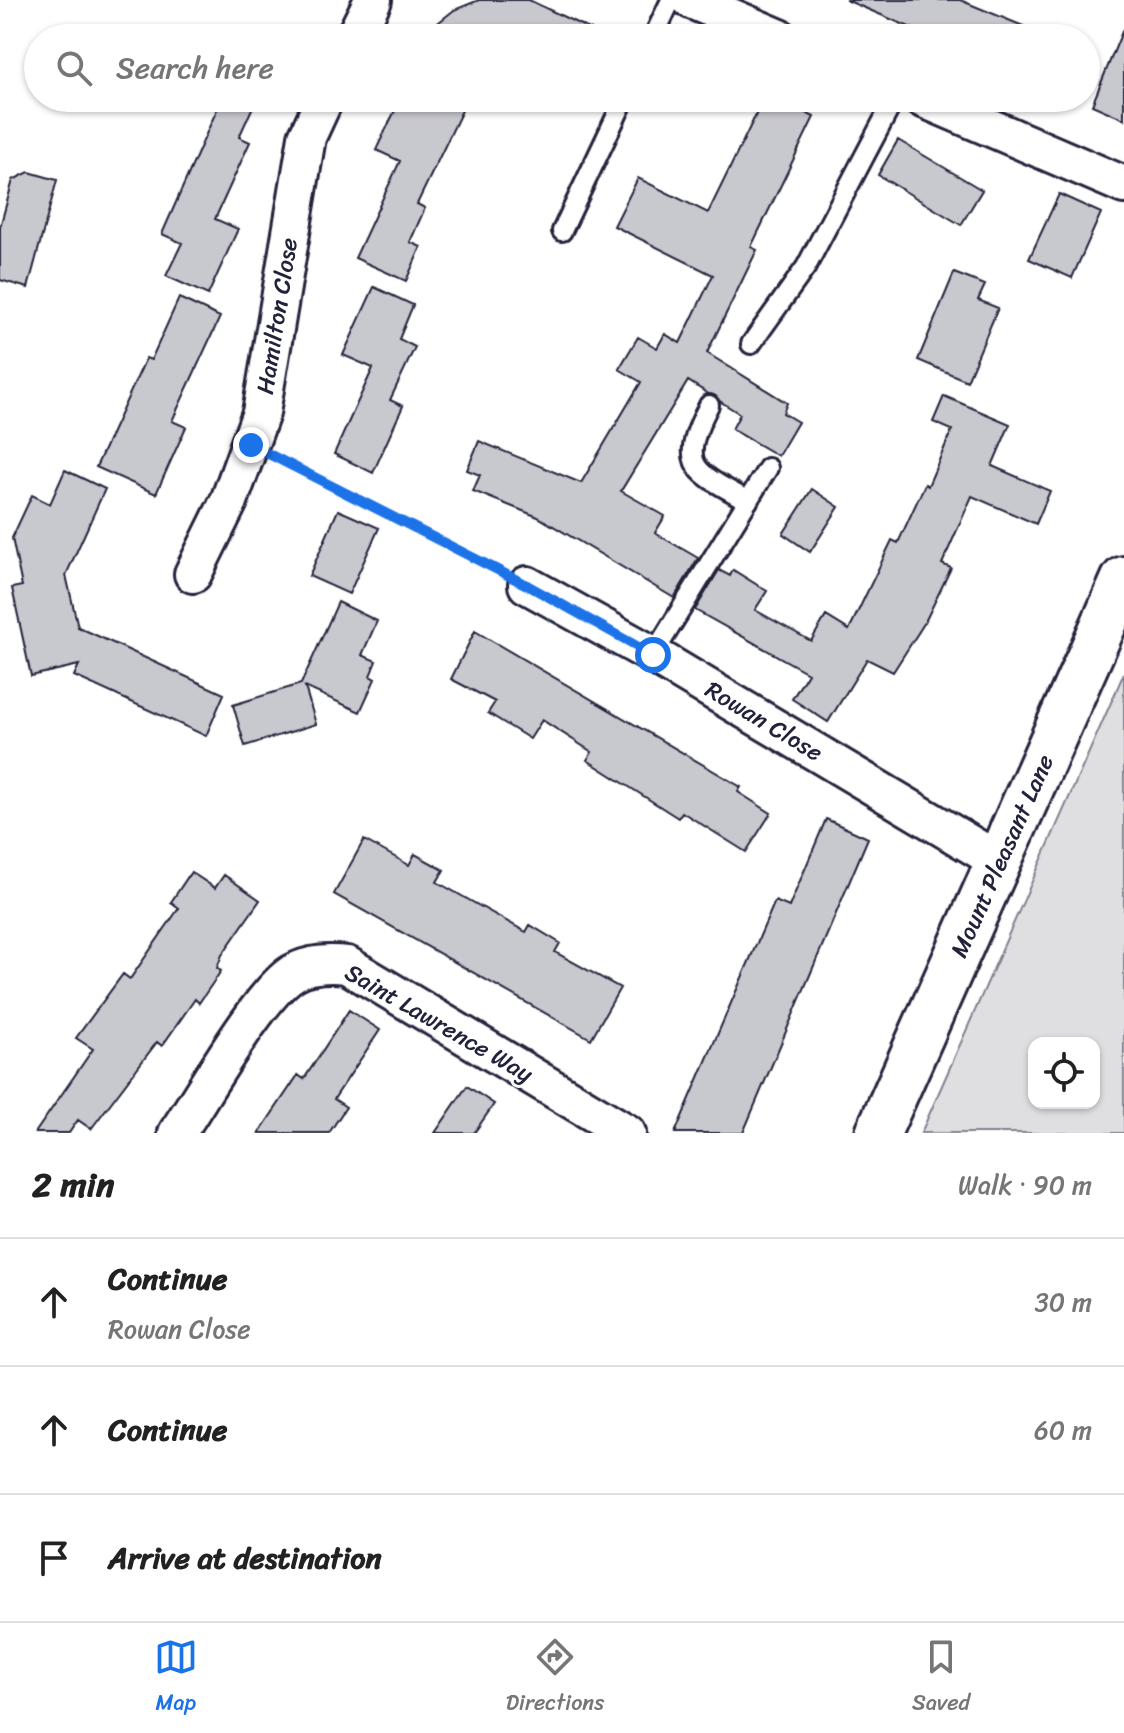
<!DOCTYPE html>
<html lang="en">
<head>
<meta charset="utf-8">
<style>
  :root { --surface:#fff; --page:#f6f6f6; --text:#222; --muted:#767676; --line:#e0e0e0; --accent:#1a73e8 }
  body { margin:0; font-family:Sriracha,sans-serif; background:var(--page); color:var(--text) }
  .controls { position:absolute; right:24px; bottom:24px; display:grid; overflow:hidden; border-radius:16px; box-shadow:0 2px 6px #0004 }
  .controls button { width:72px; height:72px; display:grid; place-items:center; padding:0; border:0; border-bottom:2px solid var(--line); background:var(--surface); color:var(--text); font:40px sans-serif }
  .stop { position:absolute; width:24px; height:24px; margin:-18px; border:6px solid #1a73e8; border-radius:50%; background:#fff }
  .stop.end { background:#1a73e8; border-color:#fff; box-shadow:0 2px 8px #0008 }
  .list { margin:0; padding:0; list-style:none }
  h2 { display:flex; justify-content:space-between; align-items:center; height:104px; margin:0; padding:0 32px; font-size:34px }
  h2 small { font-size:26px; font-weight:400; color:var(--muted) }
  .list li { display:grid; grid-template-columns:52px 1fr auto; gap:24px; align-items:center; box-sizing:border-box; height:128px; padding:0 32px; border-top:2px solid var(--line) }
  .list b { display:block; font-size:30px; white-space:nowrap }
  .list p { margin:0; font-size:26px; white-space:nowrap; color:var(--muted) }
  .list em { font-size:26px; font-style:normal; color:var(--muted) }
  .icon { flex:none; width:44px; height:44px; fill:none; stroke:currentColor; stroke-width:2; stroke-linecap:round; stroke-linejoin:round }
  .map { position:relative; flex:none; width:1124px; height:1133px; overflow:hidden }
  .search { position:absolute; background:var(--surface); box-shadow:0 2px 6px #0004; left:24px; right:24px; top:24px; height:88px; display:flex; align-items:center; gap:20px; box-sizing:border-box; padding:0 28px; border-radius:44px; color:var(--muted); font-size:30px }
  .sheet { height:488px; background:var(--surface) }
  nav { display:flex; justify-content:space-around; align-items:center; box-sizing:border-box; height:112px; border-top:2px solid var(--line); background:var(--surface); font-size:22px; color:var(--muted) }
  nav a { display:grid; justify-items:center; gap:4px }
  nav .on { color:var(--accent) }
  .map>svg:first-child { display:block }
  .green { fill:#dfdfe2; stroke:#80808e; stroke-width:2; fill-rule:evenodd }
  .building { fill:#c8c8cf; stroke:#22223b; stroke-width:2 }
  .lines { fill:none; stroke-linecap:round; stroke-linejoin:round }
  .service-casing { stroke:#22223b; stroke-width:24 }
  .minor-casing { stroke:#22223b; stroke-width:42 }
  .tertiary-casing { stroke:#22223b; stroke-width:50 }
  .path { stroke:#22223b; stroke-width:5; stroke-dasharray:8 6; stroke-linecap:butt }
  .service { stroke:#fff; stroke-width:18 }
  .minor { stroke:#fff; stroke-width:36 }
  .tertiary { stroke:#fff; stroke-width:44 }
  .route { stroke:#1a73e8; stroke-width:10 }
  .labels { text-anchor:middle; stroke-width:6; stroke-linejoin:round; paint-order:stroke }
  .street-label { font-size:24px; fill:#22223b; stroke:#fff }
</style>
</head>
<body>
<div class="map">
<svg width="1124" height="1133" viewBox="0 0 1124 1133">
  <rect width="100%" height="100%" fill="#fff"/>
  <filter id="ink" filterUnits="userSpaceOnUse"><feTurbulence type="fractalNoise" baseFrequency=".0125" numOctaves="2"/><feDisplacementMap in="SourceGraphic" scale="16" xChannelSelector="R" yChannelSelector="G"/><feConvolveMatrix kernelMatrix="1 2 1 2 8 2 1 2 1" color-interpolation-filters="sRGB"/></filter>
  <g filter="url(#ink)">
    <path class="green" d="M1124 673V1133H921ZM1034 1043H1094V1103H1034Z"/>
    <path class="building" d="M479 0H529L608 38H419L454 10Z
      M846 0H960L1050 37 935 38Z
      M1123 29H1124V119L1092 105Z
      M222 98H257L239 137 250 142 215 219 238 229 208 295 166 276 182 243 162 234Z
      M401 98H468L417 204 425 208 410 242 421 247 406 281 355 258 400 161 376 150Z
      M764 98H775L814 117 751 247 757 250 707 353 787 403 783 413 798 422 778 456 732 429 740 414 688 381 621 491 665 516 655 533 698 558 674 598 538 517 473 491 480 475 467 470 479 441 581 483 641 382 619 369 638 337 657 348 665 334 680 343 713 275 614 226 638 178 708 213Z
      M898 140 982 190 961 225 878 175Z
      M29 172 57 180 28 288 0 280V227L13 180Z
      M1059 194 1101 213 1072 278 1029 259Z
      M954 273 985 285 978 300 998 308 967 381 918 360Z
      M374 287 413 305 399 339 415 347 390 400 403 406 373 473 334 454 373 368 343 355Z
      M179 298 220 317 172 421 186 427 156 494 96 467 146 358 151 360Z
      M944 396 1010 424 992 466 1050 491 1036 524 972 496 942 564 951 568 925 622 893 672 867 659 828 722 792 699 808 673 695 610 719 570 730 576 733 570 767 591 755 610 811 641 826 616 849 630 892 540 898 543 925 484 928 486 952 430 933 422Z
      M65 470 105 489 66 575 78 627 224 694 206 736 74 676 79 665 31 676 12 588 22 586 12 538 32 495 50 504Z
      M812 489 839 507 810 552 783 534Z
      M338 510 379 528 349 594 309 576Z
      M338 602 377 621 362 655 376 661 370 676 375 679 360 712 305 687 316 724 245 746 233 705 301 684Z
      M475 631 741 787 738 792 771 813 746 852 682 812 678 818 587 760 592 752 542 720 530 739 488 713 495 702 451 679Z
      M826 819 868 838 743 1133H675L775 901 789 907Z
      M364 840 409 865 415 854 444 870 437 882 526 932 530 925 560 943 555 952 620 988 591 1039 334 894Z
      M191 872 215 888 224 875 260 900 222 955 217 968 221 971 199 1003 195 999 162 1046 157 1042 91 1129 78 1120 69 1133H35L93 1049 76 1038 123 974 130 979 179 908 171 902Z
      M349 1010 380 1030 334 1099 346 1107 329 1133H259L298 1075 304 1079Z
      M467 1086 494 1104 474 1133H435Z"/>
    <g class="lines">
      <g class="service-casing">
        <path id="service" d="M653 38 671 0
          M562 231 625 98
          M751 344 806 267 895 98
          M709 405C676 468 695 471 748 501
          M653 655 768 468"/>
      </g>
      <g class="minor-casing">
        <path id="minor" d="M691 0 780 38
          M354 38 373 0
          M921 98 1124 185
          M193 574 229 501 261 413 307 137 325 98
          M527 585 653 655 1000 862
          M177 1133C202 1096 260 993 293 973 310 963 329 963 347 965L627 1133"/>
      </g>
      <g class="tertiary-casing">
        <path id="tertiary" d="M878 1133 1124 579"/>
      </g>
      <path class="path" d="M281 460 497 569"/>
      <use href="#service" class="service"/>
      <use href="#minor" class="minor"/>
      <use href="#tertiary" class="tertiary"/>
    </g>
  </g>
  <g class="lines" filter="url(#ink)">
    <path class="route" d="M251 445 527 585 653 655"/>
  </g>
  <g class="labels">
    <g class="street-label">
      <text transform="translate(277 316) rotate(-81)" y="8">Hamilton Close</text>
      <text transform="translate(764 721) rotate(31)" y="8">Rowan Close</text>
      <text transform="translate(1002 856) rotate(-66)" y="8">Mount Pleasant Lane</text>
      <text transform="translate(439 1023) rotate(30)" y="8">Saint Lawrence Way</text>
    </g>
  </g>
</svg>
<div class="controls">
<button><svg class="icon" aria-label="locate" viewBox="0 0 24 24"><circle cx="12" cy="12" r="6"/><path d="M12 2v4M12 18v4M2 12h4M18 12h4"/></svg></button>
</div>
<div class="stop" style="left:653px;top:655px"></div>
<div class="stop end" style="left:251px;top:445px"></div>
<div class="search"><svg class="icon" aria-label="search" viewBox="0 0 24 24"><circle cx="10" cy="10" r="6"/><path d="M15 15l6 6"/></svg>Search here</div>
</div>
<section class="sheet">
<h2>2 min<small>Walk · 90 m</small></h2>
<ul class="list">
<li><svg class="icon" aria-label="ahead" viewBox="0 0 24 24"><path d="M12 20V5M6 11l6-6 6 6"/></svg><div><b>Continue</b><p>Rowan Close</p></div><em>30 m</em></li>
<li><svg class="icon" aria-label="ahead" viewBox="0 0 24 24"><path d="M12 20V5M6 11l6-6 6 6"/></svg><div><b>Continue</b></div><em>60 m</em></li>
<li><svg class="icon" aria-label="arrive" viewBox="0 0 24 24"><path d="M6 21V4h12l-3 4 3 4H6"/></svg><div><b>Arrive at destination</b></div></li>
</ul>
</section>
<nav>
<a class="on"><svg class="icon" aria-label="map" viewBox="0 0 24 24"><path d="M3 6l6-2 6 2 6-2v14l-6 2-6-2-6 2zM9 4v14M15 6v14"/></svg>Map</a>
<a><svg class="icon" aria-label="directions" viewBox="0 0 24 24"><path d="M12 3l9 9-9 9-9-9zM9 14v-3h6M13 9l2 2-2 2"/></svg>Directions</a>
<a><svg class="icon" aria-label="saved" viewBox="0 0 24 24"><path d="M7 4h10v16l-5-4-5 4z"/></svg>Saved</a>
</nav>
</body>
</html>
